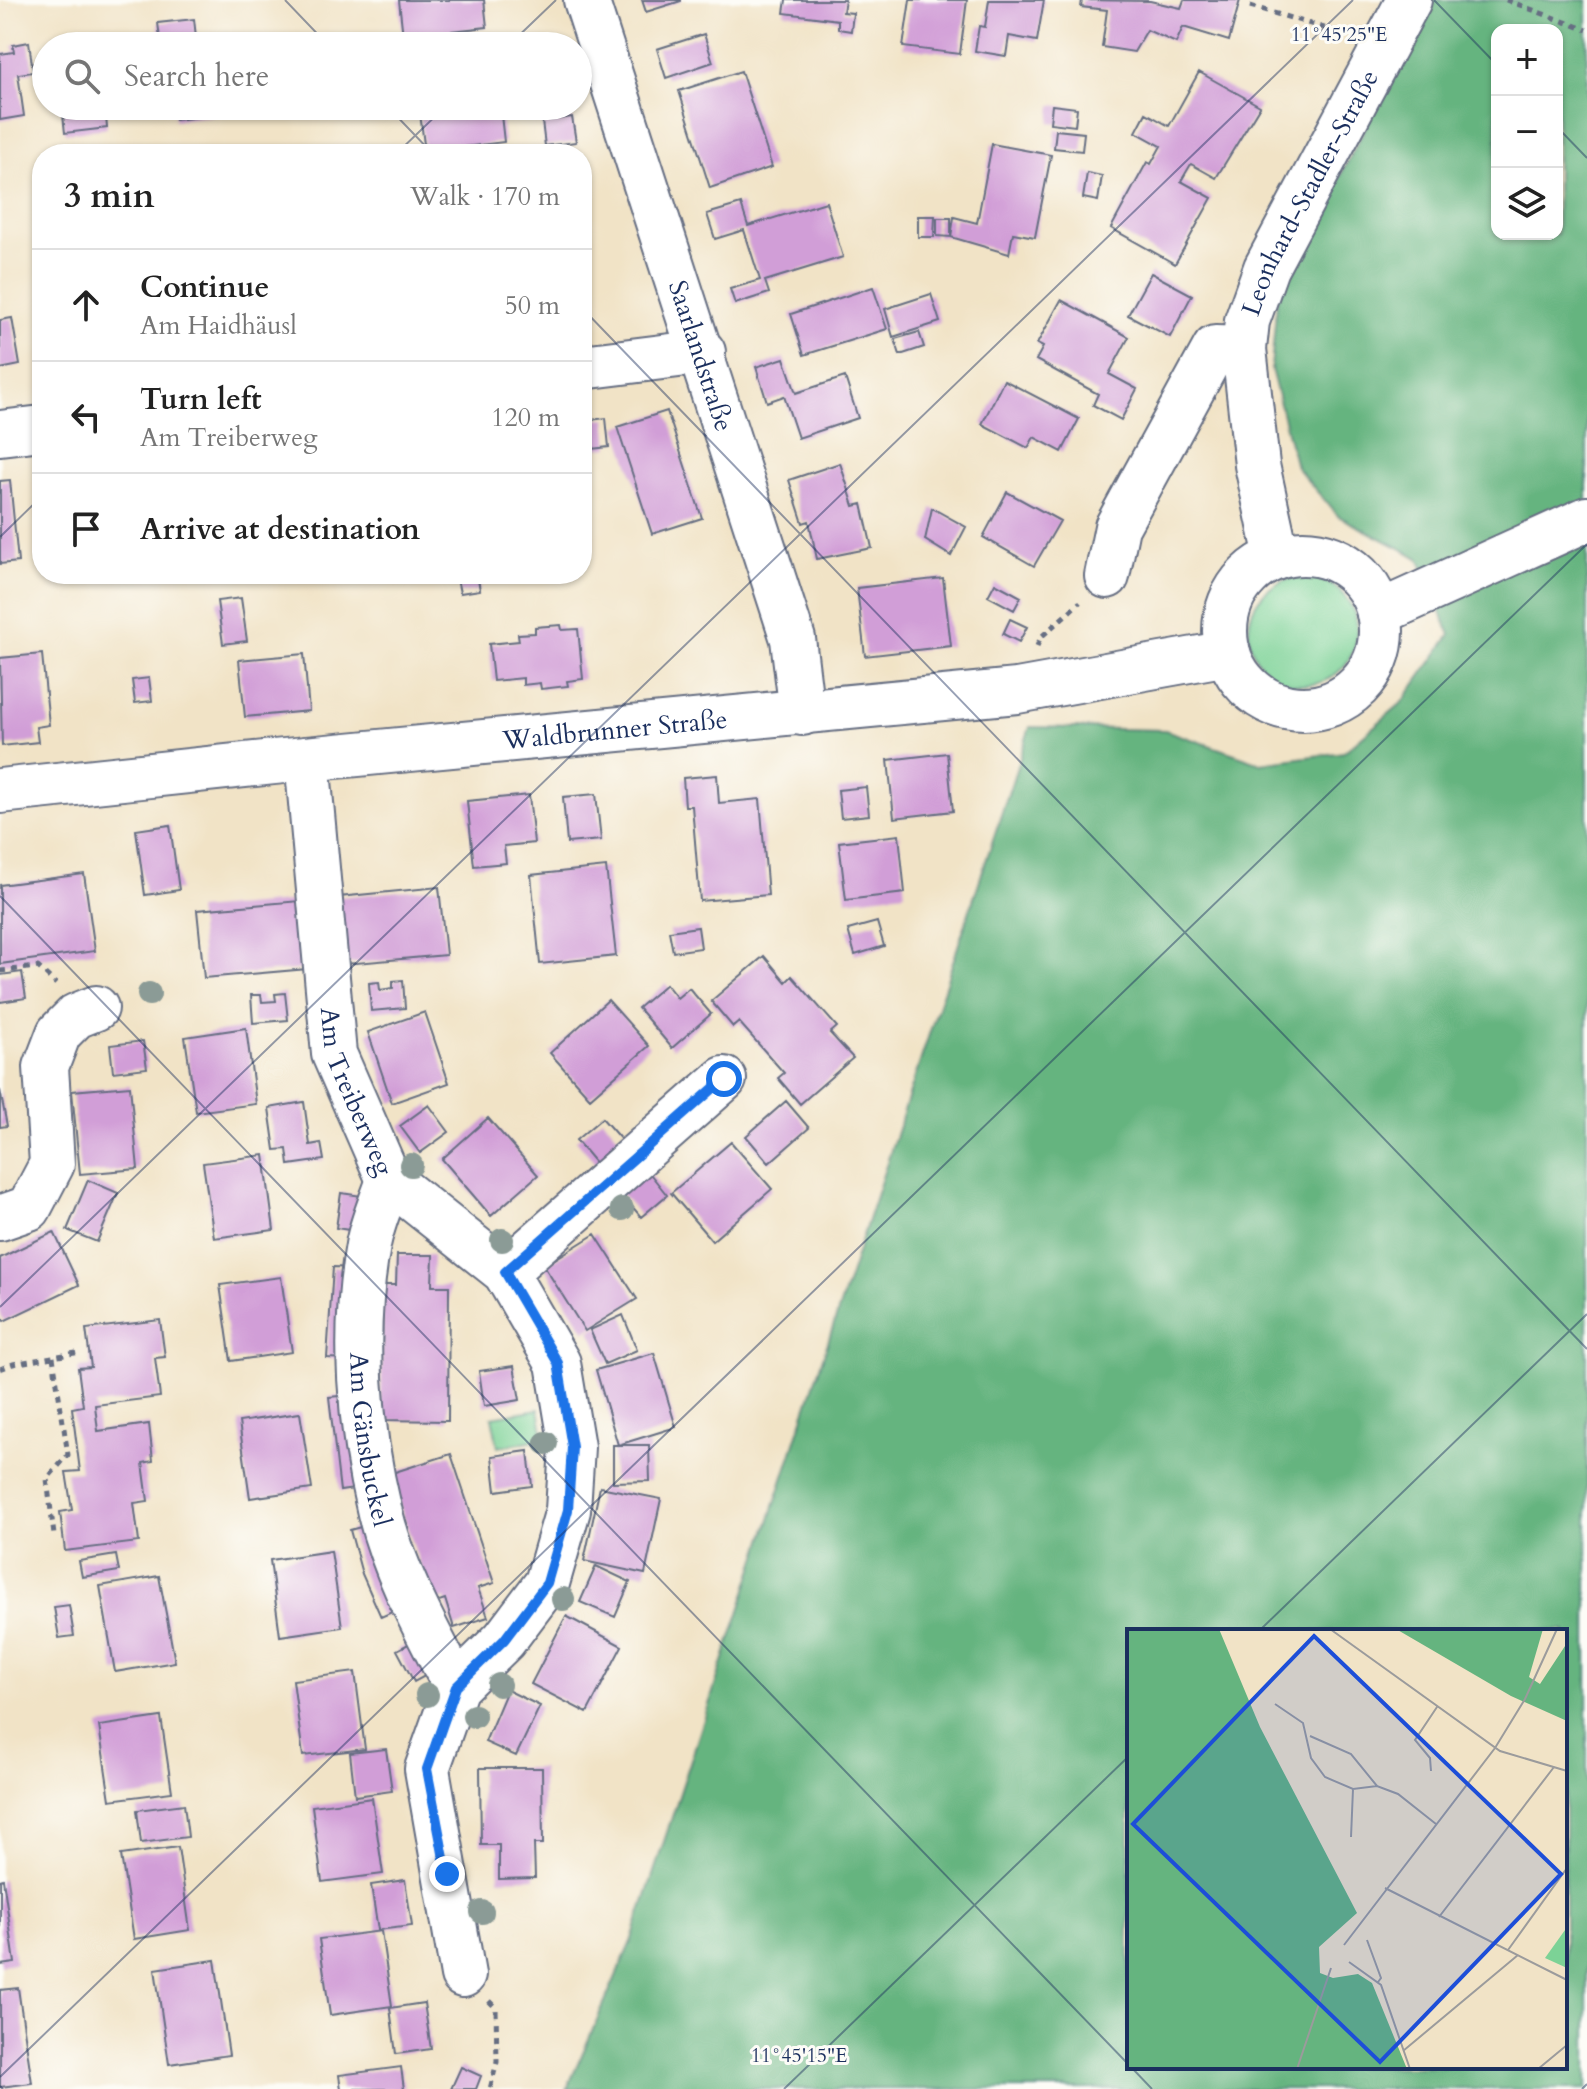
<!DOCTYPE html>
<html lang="en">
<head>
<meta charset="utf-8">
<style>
  :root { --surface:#fff; --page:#f6f6f6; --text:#222; --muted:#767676; --line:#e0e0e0 }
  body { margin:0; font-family:Cardo,serif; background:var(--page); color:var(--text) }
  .controls { position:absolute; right:24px; top:24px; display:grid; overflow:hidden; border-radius:16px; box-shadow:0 2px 6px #0004 }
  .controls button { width:72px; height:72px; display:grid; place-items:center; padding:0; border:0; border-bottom:2px solid var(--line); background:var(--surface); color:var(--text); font:40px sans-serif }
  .stop { position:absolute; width:24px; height:24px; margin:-18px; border:6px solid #1a73e8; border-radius:50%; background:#fff }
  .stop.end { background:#1a73e8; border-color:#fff; box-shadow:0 2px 8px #0008 }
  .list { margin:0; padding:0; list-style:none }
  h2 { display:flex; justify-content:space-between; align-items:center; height:104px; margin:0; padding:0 32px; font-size:34px }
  h2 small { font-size:26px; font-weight:400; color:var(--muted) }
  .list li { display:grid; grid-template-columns:52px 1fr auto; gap:24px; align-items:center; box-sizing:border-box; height:112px; padding:0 32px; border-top:2px solid var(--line) }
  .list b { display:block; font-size:30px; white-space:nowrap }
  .list p { margin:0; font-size:26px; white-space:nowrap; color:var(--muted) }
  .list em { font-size:26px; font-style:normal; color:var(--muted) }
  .icon { flex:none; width:44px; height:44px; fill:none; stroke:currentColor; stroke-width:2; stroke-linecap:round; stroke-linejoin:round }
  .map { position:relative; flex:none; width:1587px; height:2089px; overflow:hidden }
  .search { position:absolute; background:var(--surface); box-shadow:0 2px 6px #0004; left:32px; top:32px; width:560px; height:88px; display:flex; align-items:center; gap:20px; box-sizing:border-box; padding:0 28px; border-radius:44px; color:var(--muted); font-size:30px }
  .panel { position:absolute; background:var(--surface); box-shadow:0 2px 6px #0004; left:32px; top:144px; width:560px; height:440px; border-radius:32px }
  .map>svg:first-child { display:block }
  .green { fill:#7cd296; stroke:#4c807a; stroke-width:2 }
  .forest { fill:#65b47f; stroke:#40726e; stroke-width:2; fill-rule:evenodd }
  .building { fill:#d19ed7 }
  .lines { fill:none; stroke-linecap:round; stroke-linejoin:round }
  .minor-casing { stroke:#666e82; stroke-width:48 }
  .path { stroke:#666e82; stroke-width:5; stroke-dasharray:6 6; stroke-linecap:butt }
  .minor { stroke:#fff; stroke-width:44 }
  .tree { fill:#8b9b96 }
  .route { stroke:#1a73e8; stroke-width:10 }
  .ticks { fill:none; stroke:#1b2f5e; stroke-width:2; stroke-opacity:0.45 }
  .labels { text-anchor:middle; stroke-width:6; stroke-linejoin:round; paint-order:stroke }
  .street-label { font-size:26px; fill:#1b2f5e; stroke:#fdfcf7 }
  .inset-road { fill:none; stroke:#9b9b9c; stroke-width:2 }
  .view { fill:#1d4ed8; fill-opacity:0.15; stroke:#1d4ed8; stroke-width:4 }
  .inset-edge { fill:none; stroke:#1b2f5e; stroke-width:4 }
  .ticks-label { font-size:20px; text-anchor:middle; fill:#1b2f5e; stroke:#fdfcf7; stroke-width:6; stroke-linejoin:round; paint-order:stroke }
</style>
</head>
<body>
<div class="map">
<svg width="1587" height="2089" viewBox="0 0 1587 2089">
  <rect width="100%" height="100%" fill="#fdfcf7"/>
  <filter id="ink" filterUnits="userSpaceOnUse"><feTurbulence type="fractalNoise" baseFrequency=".0125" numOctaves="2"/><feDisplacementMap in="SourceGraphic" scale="16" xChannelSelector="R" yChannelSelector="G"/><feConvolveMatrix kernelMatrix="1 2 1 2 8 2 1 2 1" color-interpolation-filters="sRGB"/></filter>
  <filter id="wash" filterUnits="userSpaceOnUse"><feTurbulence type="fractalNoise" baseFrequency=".006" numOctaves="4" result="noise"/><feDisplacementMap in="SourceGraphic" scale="32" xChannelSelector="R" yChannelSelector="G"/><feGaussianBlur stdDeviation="1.8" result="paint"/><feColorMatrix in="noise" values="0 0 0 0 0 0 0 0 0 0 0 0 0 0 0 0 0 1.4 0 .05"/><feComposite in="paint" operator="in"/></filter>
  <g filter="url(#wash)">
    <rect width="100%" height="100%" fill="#f1e3c6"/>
    <path class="green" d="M1249 631a54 54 0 1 1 108 0a54 54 0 1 1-108 0Z
      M539 1409 544 1438 498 1447 492 1417Z"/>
    <path class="forest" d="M1431 0H1587V2089H567L631 1942 1030 727 1165 730 1261 763 1344 752 1403 702 1450 635 1419 558 1338 516 1296 467 1271 369 1277 299ZM1497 30H1557V234H1497ZM1129 1631H1565V2067H1129Z"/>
    <g id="blocks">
      <path class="building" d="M399 0H484L487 27 452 31 454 46H404Z
        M642 0H681V1L646 12Z
        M786 0H845L843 12 853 13 851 31 838 29V20L784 13Z
        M910 0H967L960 54 903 47Z
        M989 0H1044L1037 41 1009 36 1006 56 975 51 979 26 985 27Z
        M1082 0 1150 1 1181 8 1184 0H1240L1229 41 1183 27 1176 43 1147 30 1134 52 1102 47 1107 10 1081 7Z
        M194 19 197 46H161L158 23Z
        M704 34 713 62 666 78 657 49Z
        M29 42 33 72 18 74 24 116 0 120V54L14 52 13 45Z
        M741 71 772 167 710 188 679 91Z
        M1199 72 1260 106 1216 178 1191 164 1181 181 1212 198 1175 264 1111 228 1147 162 1151 164 1161 146 1136 132 1146 113 1169 126Z
        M1052 105 1077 108 1075 126 1050 123Z
        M62 106H105L107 128 65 133Z
        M173 106H235V113L175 120Z
        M419 106H500L504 142 425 152Z
        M572 117 576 142 545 146 542 121Z
        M1056 130 1084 133 1082 151 1054 148Z
        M992 144 1051 155 1035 237 1013 233 1009 254 951 237 954 217 977 223Z
        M1087 173 1102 176 1098 201 1083 198Z
        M826 202 843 257 765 281 769 293 735 304 730 289 760 280 744 230 715 239 707 214 741 204 748 226Z
        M918 216H935L934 237H918Z
        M937 218H951V237L937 236Z
        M1151 273 1192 295 1170 337 1128 315Z
        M873 287 887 329 804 355 791 314Z
        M931 294 940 322 893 337 885 309Z
        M1061 300 1129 337 1109 374 1137 389 1121 420 1093 405 1098 394 1036 360 1043 347 1037 344Z
        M12 318 20 365 0 369V320Z
        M919 332 924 347 900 355 895 339Z
        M784 358 796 393 845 377 858 418 798 438 784 396 767 402 756 367Z
        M1004 380 1079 419 1062 452 1034 437 1028 448 982 424Z
        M667 411 702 518 652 534 617 427Z
        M606 418 609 447 582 450V421Z
        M840 463 854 506 862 504 872 548 817 559 809 521 803 523 789 480Z
        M10 480 18 562 0 564V481Z
        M1007 492 1060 521 1034 566 983 537Z
        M932 508 966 527 951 556 925 540Z
        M456 574H477L480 590 460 593Z
        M943 578 951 646 865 656 857 588Z
        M995 583 1021 597 1014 610 988 596Z
        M241 598 247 641 223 644 217 601Z
        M1010 619 1027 627 1019 642 1003 634Z
        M561 625 562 630 578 629 583 679 567 681 568 686 541 689 540 683 523 685V678L493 681 489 644 519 641 518 634 535 633V627Z
        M42 654 49 725 36 727 38 742 2 746 0 658Z
        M304 654 309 711 245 717 239 660Z
        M149 678 152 701 135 703 132 680Z
        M947 753 953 811 894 818 888 760Z
        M717 775 719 803 760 799 768 895 700 901 692 806H685L683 778Z
        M866 787 869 815 841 818 838 790Z
        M596 794 601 840 567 843 563 797Z
        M529 795 534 843 504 846 506 863 474 866 467 801Z
        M170 825 179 890 145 895 136 830Z
        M899 835 905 893 846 900 839 842Z
        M606 867 616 956 540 964 531 875Z
        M84 874 95 951 0 964V885Z
        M439 887 446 955 345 964 339 897Z
        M300 901 307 969 204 978 197 910Z
        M877 922 884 946 855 955 848 930Z
        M698 927 701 948 673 952 669 931Z
        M764 956 786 982 792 976 837 1027 830 1033 853 1058 800 1104 778 1078 784 1073 739 1022 733 1027 711 1001Z
        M22 972 26 998 0 1002V975Z
        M403 980 405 1008 371 1011 369 983 379 982 380 990 393 988V981Z
        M666 984 677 998 689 988 711 1014 672 1048 638 1008Z
        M285 993 288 1020 253 1023 251 995H261L262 1002 276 1001 275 994Z
        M608 1000 649 1046 590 1098 550 1053Z
        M425 1012 449 1083 392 1103 368 1032Z
        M246 1028 256 1104 196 1112 185 1037Z
        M143 1041 147 1068 113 1072 110 1045Z
        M130 1086 138 1169 80 1174 72 1091Z
        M0 1090 7 1126 0 1127Z
        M786 1101 809 1128 769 1163 746 1136Z
        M304 1102 310 1145 321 1143 324 1160 289 1165 287 1149 275 1150 269 1108Z
        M429 1105 449 1132 420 1153 400 1126Z
        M488 1118 538 1175 491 1216 442 1159Z
        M602 1118 623 1142 597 1165 576 1140Z
        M731 1142 772 1189 712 1241 671 1193Z
        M264 1155 274 1230 214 1238 203 1163Z
        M647 1170 667 1195 641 1217 620 1192Z
        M88 1180 118 1193 97 1242 67 1230Z
        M341 1193 362 1196 356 1231 336 1228Z
        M54 1232 79 1285 4 1321 0 1312V1258Z
        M595 1234 637 1299 585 1331 544 1266Z
        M397 1255H433L432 1286H449L448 1421 381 1420 383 1285H396Z
        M333 1267 354 1268 348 1359 327 1358Z
        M281 1277 292 1352 231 1361 220 1285Z
        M623 1315 637 1350 605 1364 590 1330Z
        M160 1320 165 1357 155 1358 160 1397 95 1405 98 1431 149 1424 153 1461 143 1463 148 1501 134 1503 139 1542 65 1551 60 1512 72 1510 66 1472 80 1471 72 1408 83 1406 78 1368 91 1367 86 1329Z
        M654 1353 676 1427 618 1445 596 1370Z
        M514 1366 520 1400 484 1406 479 1371Z
        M350 1395 361 1488 340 1491 329 1397Z
        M300 1413 312 1489 250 1498 239 1422Z
        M613 1445H649L650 1481 613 1482Z
        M528 1451 532 1486 496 1491 492 1456Z
        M451 1454 494 1583 478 1588 488 1617 454 1628 445 1599 433 1603 389 1474Z
        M600 1487 661 1499 645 1574 584 1561Z
        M371 1524 401 1608 381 1617 362 1574 350 1530Z
        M331 1551 342 1627 280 1636 270 1560Z
        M116 1555 119 1571 82 1577 79 1561Z
        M596 1566 630 1582 615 1617 580 1602Z
        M159 1576 175 1662 115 1672 100 1586Z
        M69 1605 74 1636 59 1638 54 1607Z
        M566 1616 622 1646 587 1713 531 1684Z
        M418 1639 434 1671 414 1682 397 1650Z
        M355 1672 365 1749 303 1756 293 1680Z
        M507 1690 540 1706 516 1756 485 1742Z
        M161 1717 172 1792 110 1800 99 1726Z
        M386 1749 392 1791 355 1796 350 1753Z
        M480 1768H542L543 1844H534L535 1878 499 1879V1845H481Z
        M372 1798 383 1874 322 1882 312 1806Z
        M184 1804 188 1837 141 1843 137 1810Z
        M178 1847 190 1930 134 1939 121 1855Z
        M3 1879 15 1963 0 1965V1880Z
        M405 1880 412 1926 378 1930 371 1885Z
        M381 1931 392 2006 330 2015 319 1939Z
        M215 1960 229 2055 169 2064 155 1969Z
        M18 1988 32 2083 0 2087V1990Z
        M424 2003 431 2049 396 2054 390 2008Z
        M401 2067 404 2089H341L339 2075Z
        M461 2067 481 2076 476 2089H451Z"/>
    </g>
  </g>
  <g filter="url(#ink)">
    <use href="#blocks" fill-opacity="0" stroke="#666e82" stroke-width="2"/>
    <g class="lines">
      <g class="minor-casing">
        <g id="minor">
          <path id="s1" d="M586 0 793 639 802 713"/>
          <path d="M582 367 703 352"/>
          <path d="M0 433 42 428"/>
          <circle cx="1303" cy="631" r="78"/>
          <path id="s2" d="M1277 557 1257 465 1244 349 1247 321 1266 268 1409 0"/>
          <path d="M1107 576 1117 527 1215 348 1244 349"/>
          <path d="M1379 613 1587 519"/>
          <path id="s3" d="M307 759 334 1054 389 1180 505 1272 558 1363 572 1447 568 1510 547 1583 504 1640 456 1687 427 1769 463 1975"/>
          <path id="s4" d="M0 791 274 762 1017 691 1228 653"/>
          <path id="s5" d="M389 1180C382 1201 372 1223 368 1245 352 1332 359 1427 380 1513 395 1574 427 1631 456 1687"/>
          <path d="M0 1218 29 1208 52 1164 46 1067 59 1033 76 1016 96 1008"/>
          <path d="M505 1272 724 1079"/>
        </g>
      </g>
      <path class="path" d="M1506 0 1587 30
        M1250 6 1348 35
        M1037 646 1041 637 1080 602
        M0 971 38 967 56 984
        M53 1357 68 1455 47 1479 54 1535
        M0 1369 13 1364 81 1352
        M489 2001 496 2008 497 2062 490 2089"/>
      <use href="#minor" class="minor"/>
    </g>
    <g class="tree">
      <circle cx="149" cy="994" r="12"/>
      <circle cx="411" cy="1165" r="12"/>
      <circle cx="622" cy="1209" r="12"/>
      <circle cx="502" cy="1240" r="12"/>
      <circle cx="546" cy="1443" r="12"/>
      <circle cx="563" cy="1599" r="12"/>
      <circle cx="499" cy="1685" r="12"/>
      <circle cx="427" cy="1695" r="12"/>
      <circle cx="474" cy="1716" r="12"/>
      <circle cx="482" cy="1912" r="12"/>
    </g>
  </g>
  <g class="lines" filter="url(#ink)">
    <path class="route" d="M447 1874 427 1769 456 1687 504 1640 547 1583 568 1510 572 1447 558 1363 505 1272 724 1079"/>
  </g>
  <path class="ticks" d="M285 0 329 46M1434 0 1497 65M508 46 556 0M387 106 433 154M1557 127 1587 158M396 154 446 106M582 308 1587 1349M0 537 42 496M0 896 1129 2065M0 1307 1353 0M1259 1631 1587 1314M1131 2067 1152 2089M0 2077 1587 544M0 2086 3 2089M784 2089 1129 1756M1582 2089 1587 2084"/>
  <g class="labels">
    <g class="street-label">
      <text dy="9" stroke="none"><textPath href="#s2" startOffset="382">Leonhard-Stadler-Straße</textPath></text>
      <text dy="9" stroke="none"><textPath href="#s1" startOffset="374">Saarlandstraße</textPath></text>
      <text dy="9" stroke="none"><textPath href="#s4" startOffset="618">Waldbrunner Straße</textPath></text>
      <text dy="9" stroke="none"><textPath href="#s3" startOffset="338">Am Treiberweg</textPath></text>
      <text dy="9" stroke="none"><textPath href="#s5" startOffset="264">Am Gänsbuckel</textPath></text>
    </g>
  </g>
  <g transform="translate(1127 1629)">
    <rect width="440" height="440" fill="#f1e3c6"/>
    <path d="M438 301 440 303V339L418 329Z" fill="#7cd296"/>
    <path d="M0 0H92L133 98 230 284 192 318 193 344 206 349 231 345 245 354 280 440H0ZM269 0H416L402 48 413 55 440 14V92L384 67Z" fill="#65b47f"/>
    <path class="inset-road" d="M203 0 373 122 440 142M148 75 176 94 184 129 198 148 226 160 250 157 271 165 309 195M183 107 224 125 250 157M304 142 303 129 288 111 310 78M224 208 226 160M258 259 440 351M312 288 427 138M240 311 254 349 251 353M217 316 368 119 398 70 430 0M381 321 440 239M222 333 254 356 283 440M276 422 391 326M170 440 204 339M411 440 440 416"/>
    <path class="view" d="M187 7 434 245 253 433 6 195Z"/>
    <rect width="440" height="440" class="inset-edge"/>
  </g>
  <g class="ticks-label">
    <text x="1339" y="41">11°45'25"E</text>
    <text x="799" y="2062">11°45'15"E</text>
  </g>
</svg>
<div class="controls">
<button>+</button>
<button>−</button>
<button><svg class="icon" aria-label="layers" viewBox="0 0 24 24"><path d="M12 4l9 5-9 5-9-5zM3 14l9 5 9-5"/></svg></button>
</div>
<div class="stop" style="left:724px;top:1079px"></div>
<div class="stop end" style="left:447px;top:1874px"></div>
<div class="search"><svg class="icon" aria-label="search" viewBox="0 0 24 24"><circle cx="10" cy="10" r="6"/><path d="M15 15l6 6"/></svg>Search here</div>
<section class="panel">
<h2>3 min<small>Walk · 170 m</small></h2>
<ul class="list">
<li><svg class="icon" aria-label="ahead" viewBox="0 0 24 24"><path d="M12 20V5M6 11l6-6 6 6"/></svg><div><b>Continue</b><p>Am Haidhäusl</p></div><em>50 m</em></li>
<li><svg class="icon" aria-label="left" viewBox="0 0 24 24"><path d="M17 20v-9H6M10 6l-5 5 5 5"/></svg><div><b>Turn left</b><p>Am Treiberweg</p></div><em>120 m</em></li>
<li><svg class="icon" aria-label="arrive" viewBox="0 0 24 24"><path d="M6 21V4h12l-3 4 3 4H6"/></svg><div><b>Arrive at destination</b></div></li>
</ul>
</section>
</div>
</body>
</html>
